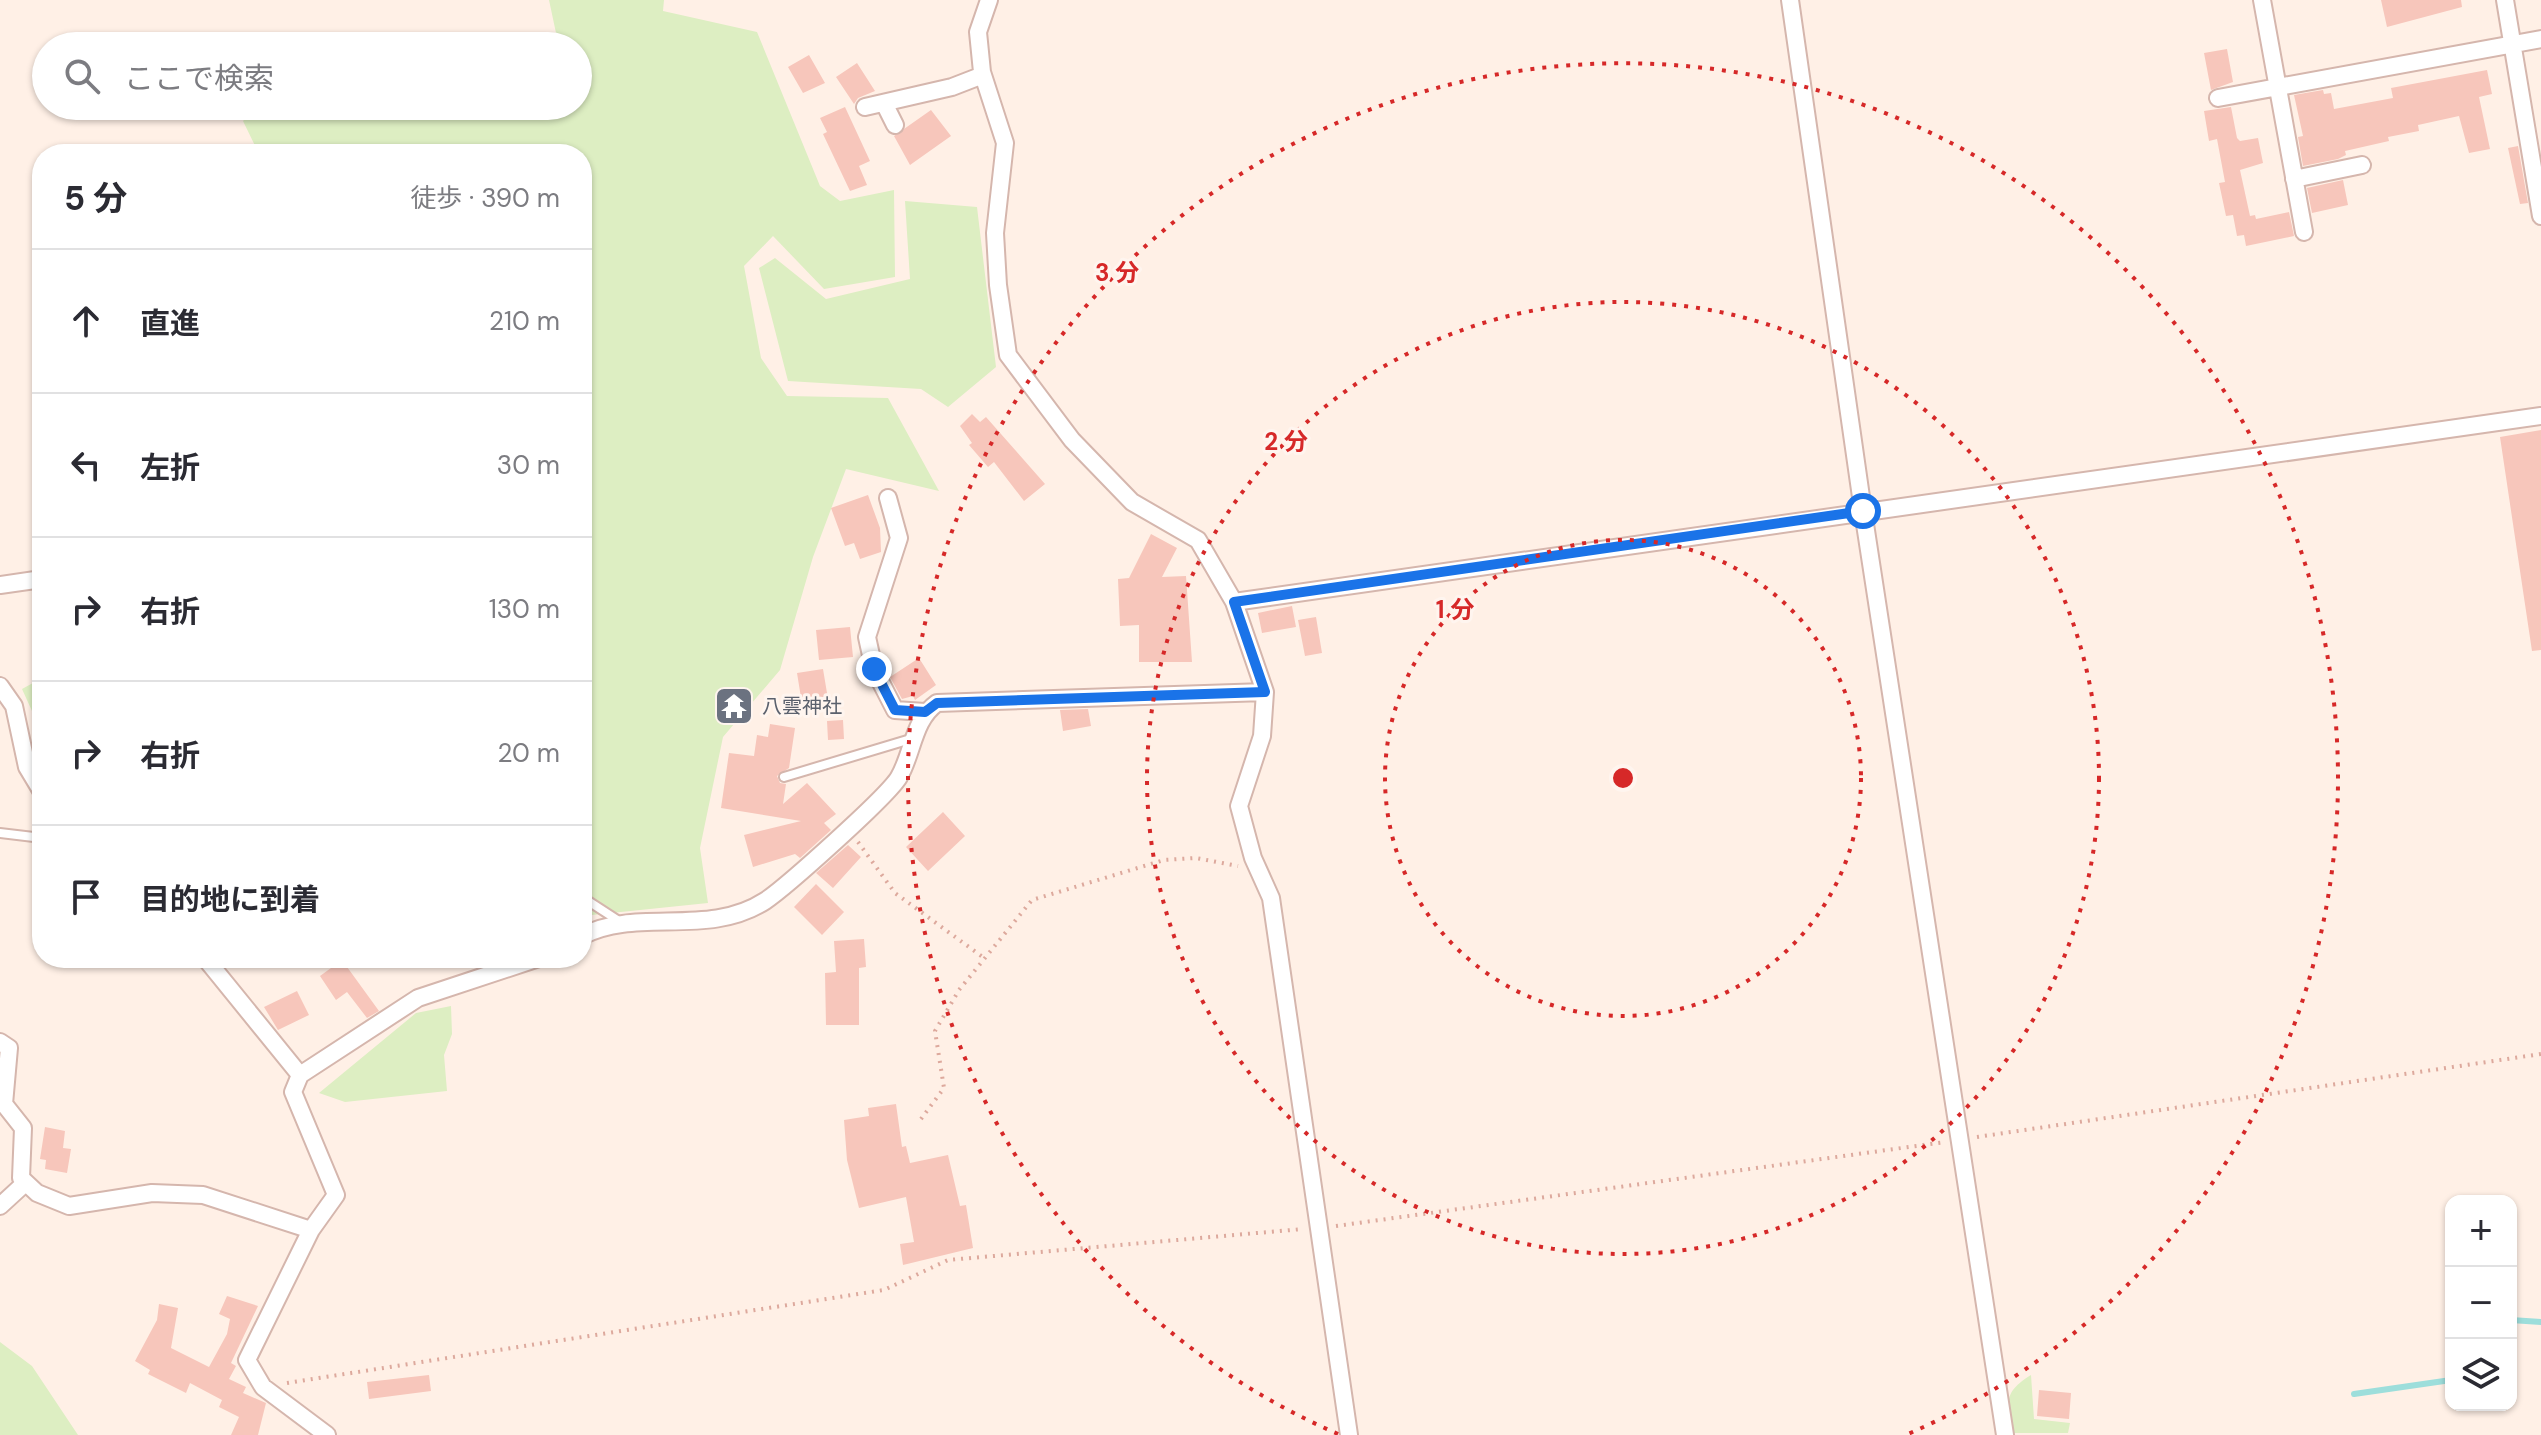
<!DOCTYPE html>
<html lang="ja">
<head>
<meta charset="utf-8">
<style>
  :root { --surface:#fff; --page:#f7f7f7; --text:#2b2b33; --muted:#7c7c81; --line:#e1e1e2 }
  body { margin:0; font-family:"DM Sans","Noto Sans JP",sans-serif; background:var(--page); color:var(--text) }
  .controls { position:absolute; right:24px; bottom:24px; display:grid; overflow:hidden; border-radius:16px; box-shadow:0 2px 6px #0004 }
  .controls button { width:72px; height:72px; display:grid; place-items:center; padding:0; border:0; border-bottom:2px solid var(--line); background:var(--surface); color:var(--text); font:40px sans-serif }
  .stop { position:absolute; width:24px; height:24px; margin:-18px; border:6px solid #1a73e8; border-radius:50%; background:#fff }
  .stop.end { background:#1a73e8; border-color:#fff; box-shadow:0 2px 8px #0008 }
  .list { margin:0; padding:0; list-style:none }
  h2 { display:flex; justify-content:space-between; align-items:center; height:104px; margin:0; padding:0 32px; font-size:34px }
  h2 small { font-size:26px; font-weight:400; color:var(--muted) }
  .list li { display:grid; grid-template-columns:52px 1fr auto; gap:24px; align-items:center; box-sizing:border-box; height:144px; padding:0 32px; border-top:2px solid var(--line) }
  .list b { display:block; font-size:30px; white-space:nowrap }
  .list em { font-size:26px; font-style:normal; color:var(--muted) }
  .icon { flex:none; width:44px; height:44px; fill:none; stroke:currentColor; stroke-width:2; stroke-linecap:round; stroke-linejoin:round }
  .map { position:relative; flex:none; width:2541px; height:1435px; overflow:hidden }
  .search { position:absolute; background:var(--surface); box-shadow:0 2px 6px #0004; left:32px; top:32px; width:560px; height:88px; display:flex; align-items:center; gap:20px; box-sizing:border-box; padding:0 28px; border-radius:44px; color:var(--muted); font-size:30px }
  .panel { position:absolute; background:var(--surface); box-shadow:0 2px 6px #0004; left:32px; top:144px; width:560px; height:824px; border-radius:32px }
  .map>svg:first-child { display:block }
  .green { fill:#ddeec2 }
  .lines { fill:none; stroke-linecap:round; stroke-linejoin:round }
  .stream { stroke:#9ddedb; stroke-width:6 }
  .building { fill:#f7c6bb }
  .service-casing { stroke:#d5b6ad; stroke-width:12 }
  .minor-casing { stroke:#d5b6ad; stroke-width:20 }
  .path { stroke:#dda99d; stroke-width:4; stroke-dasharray:2 6; stroke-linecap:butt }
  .service { stroke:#fff; stroke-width:8 }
  .minor { stroke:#fff; stroke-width:16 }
  .route { stroke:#1a73e8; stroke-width:10 }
  .ring { fill:none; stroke:#d62828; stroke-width:4; stroke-dasharray:4 8 }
  .labels { text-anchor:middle; stroke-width:6; stroke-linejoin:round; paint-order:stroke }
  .worship-label { font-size:20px; fill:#5b616d; stroke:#fff5ef; text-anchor:start }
  .centre { fill:#d62828; stroke:#fff5ef; stroke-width:4 }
  .ring-label { font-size:24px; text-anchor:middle; font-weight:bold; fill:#d62828; stroke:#fff5ef; stroke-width:6; stroke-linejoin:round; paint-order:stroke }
</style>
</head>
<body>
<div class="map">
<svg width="2541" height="1435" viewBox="0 0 2541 1435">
  <rect width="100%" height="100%" fill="#fff0e6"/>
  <path class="green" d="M549 0H664L663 11 757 32 820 186 840 201 894 190 895 277 824 289 773 236 744 266 761 358 787 396 888 398 939 491 846 469 813 557 780 670 723 737 700 848 708 903 582 916V154H259L243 121 257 106H578V46H534L556 33Z
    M905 201 977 207 996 367 948 407 921 389 788 381 759 268 775 258 826 299 910 279Z
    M42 678V733L22 689Z
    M451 1006 452 1034 444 1055 447 1091 345 1102 319 1093 416 1013Z
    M0 1342 32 1366 78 1435H0Z
    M2031 1375 2034 1419 2070 1423 2068 1433H2011C2008 1402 2002 1393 2031 1375Z"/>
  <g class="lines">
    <path class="stream" d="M2511 1320 2541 1322
      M2354 1394 2451 1380"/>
  </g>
  <path class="building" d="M2381 0H2461L2462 7 2387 27Z
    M2227 49 2233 82 2211 90 2204 53Z
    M809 55 825 83 803 93 788 67Z
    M857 63 875 91 858 98 854 104 836 77Z
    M2487 70 2492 94 2479 97 2490 149 2469 153 2459 116 2418 125 2419 131 2388 137 2389 141 2345 151 2346 155 2338 159 2303 166 2298 137 2303 136 2294 95 2323 90 2324 94 2331 93 2334 109 2393 98 2391 88Z
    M845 107 870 161 859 166 867 185 850 191 823 134 827 132 820 118Z
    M2231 107 2237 138 2240 141 2258 138 2263 163 2240 170 2250 216 2255 215 2256 219 2289 212 2294 236 2246 246 2244 235 2237 236 2233 215 2226 216 2219 183 2225 182 2217 139 2209 141 2204 111Z
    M931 110 951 136 910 165 894 136Z
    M2518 146 2528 203 2520 204 2508 148Z
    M2343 180 2348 205 2312 213 2307 188Z
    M972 414 980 422 986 417 1045 484 1024 501 994 462 988 467 969 445 972 443 960 426Z
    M2541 430V650L2532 651 2500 437Z
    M868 495 880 528 881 552 860 559 854 543 845 546 831 508Z
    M1151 534 1177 548 1162 577 1186 576 1192 662H1139V625L1120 626 1118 579 1129 578Z
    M1292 606 1296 627 1262 633 1258 613Z
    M1316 617 1322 653 1305 656 1298 620Z
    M850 627 853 657 819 660 816 630Z
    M919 658 936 685 915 700 913 696 902 699 890 677Z
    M823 669 829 705 803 710 797 673Z
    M1088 709 1091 726 1063 731 1060 710Z
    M843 720 844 739 828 740 827 721Z
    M770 724 795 728 789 768 777 776 780 783 786 784 783 804 807 783 836 814 824 823 831 830 800 858 795 854 753 867 744 835 801 821 721 808 729 753 754 756 757 735 768 737Z
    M943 812 965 836 928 871 906 847Z
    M848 845 861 857 833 888 816 873Z
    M816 884 844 912 822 935 794 907Z
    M864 939 866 967 859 968V1025H826L825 973 836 972 834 941Z
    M342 960 379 1011 367 1018 347 992 336 1000 320 976Z
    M297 991 309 1015 278 1030 264 1007Z
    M896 1104 902 1147 906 1146 910 1163 948 1155 960 1206 966 1205 973 1248 903 1265 900 1244 914 1242 906 1197 859 1208 847 1160 844 1120 869 1116 868 1108Z
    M45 1127 65 1131 63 1148 71 1149 67 1173 45 1169 46 1160 40 1159Z
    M227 1296 258 1306 231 1363 236 1366 229 1379 246 1387 243 1393 266 1403 258 1435H231L239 1417 219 1407 222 1400 190 1383 186 1393 148 1374 150 1370 135 1361 157 1320 159 1304 178 1308 171 1348 209 1367 227 1334 230 1319 219 1314Z
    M429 1375 431 1391 369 1399 367 1382Z
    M2039 1390 2071 1393 2069 1419 2037 1416Z"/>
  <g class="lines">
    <g class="service-casing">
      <path id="service" d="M784 777 914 738
        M0 833 42 838
        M582 897 622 923"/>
    </g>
    <g class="minor-casing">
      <path id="minor" d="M989 0 978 32 982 72 1005 143 995 233 998 285 1008 355 1072 440 1132 502 1198 540 1234 602 1265 692 1262 736 1239 806 1253 858 1271 898 1349 1435
        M1790 0 1863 511 2005 1435
        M2262 0 2304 232
        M2505 0 2541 216
        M2218 98 2541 39
        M884 103 895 125
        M865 107 952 87 983 75
        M2294 179 2362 165
        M888 498 899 538 867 637 874 669 895 710 925 712
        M0 585 42 579
        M1234 602 2541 416
        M0 686 14 706 27 767 42 792
        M582 936C637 907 708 938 765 901 786 887 888 796 899 777 913 753 913 720 937 703L1265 692
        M205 958 300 1075 293 1092 336 1195 311 1230 247 1360 263 1387 327 1435
        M0 1042 9 1048 4 1104 23 1128 21 1178 37 1193 69 1206 152 1193 203 1195 311 1230
        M300 1075 418 998 539 958
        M0 1206 24 1184"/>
    </g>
    <path class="path" d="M858 842 895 893 984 958
      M921 1119 944 1088 935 1031 959 990 1032 900 1164 860 1196 858 1238 866
      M1977 1137 2541 1054
      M1336 1226 1945 1142
      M287 1383 884 1290 948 1260 1303 1229"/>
    <use href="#service" class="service"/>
    <use href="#minor" class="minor"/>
  </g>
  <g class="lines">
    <path class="route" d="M874 669 895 710 925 712 937 703 1265 692 1234 602 1863 511"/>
  </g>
  <g class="ring">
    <circle cx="1623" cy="778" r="238"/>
    <circle cx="1623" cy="778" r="476"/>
    <path d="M1338 1434A715 715 0 1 1 1908 1434"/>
  </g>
  <defs>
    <g id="temple-square" transform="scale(2)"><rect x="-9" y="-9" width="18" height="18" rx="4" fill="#6b7280" stroke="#fff5ef"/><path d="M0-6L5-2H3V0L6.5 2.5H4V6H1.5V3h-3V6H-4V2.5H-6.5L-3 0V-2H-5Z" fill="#fff"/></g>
  </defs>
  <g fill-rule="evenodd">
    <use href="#temple-square" x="734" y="706"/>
  </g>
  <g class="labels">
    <g class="worship-label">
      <text x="762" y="713">八雲神社</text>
    </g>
  </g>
  <circle cx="1623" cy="778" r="12" class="centre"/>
  <g class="ring-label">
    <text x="1117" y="281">3 分</text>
    <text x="1286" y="450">2 分</text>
    <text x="1455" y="618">1 分</text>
  </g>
</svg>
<div class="controls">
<button>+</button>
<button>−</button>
<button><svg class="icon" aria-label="layers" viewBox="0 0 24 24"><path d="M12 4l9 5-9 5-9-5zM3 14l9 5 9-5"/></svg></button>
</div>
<div class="stop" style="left:1863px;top:511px"></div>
<div class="stop end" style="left:874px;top:669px"></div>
<div class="search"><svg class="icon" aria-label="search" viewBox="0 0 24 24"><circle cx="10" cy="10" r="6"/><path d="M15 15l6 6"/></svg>ここで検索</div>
<section class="panel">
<h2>5 分<small>徒歩 · 390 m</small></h2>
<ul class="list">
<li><svg class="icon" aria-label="ahead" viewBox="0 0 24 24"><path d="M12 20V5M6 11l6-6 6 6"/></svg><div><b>直進</b></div><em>210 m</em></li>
<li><svg class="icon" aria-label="left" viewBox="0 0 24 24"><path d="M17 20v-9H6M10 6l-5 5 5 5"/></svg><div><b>左折</b></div><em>30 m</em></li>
<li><svg class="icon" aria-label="right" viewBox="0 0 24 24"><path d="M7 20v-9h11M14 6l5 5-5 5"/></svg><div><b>右折</b></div><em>130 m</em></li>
<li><svg class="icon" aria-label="right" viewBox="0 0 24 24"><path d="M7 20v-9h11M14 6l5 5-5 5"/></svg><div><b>右折</b></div><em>20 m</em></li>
<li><svg class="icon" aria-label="arrive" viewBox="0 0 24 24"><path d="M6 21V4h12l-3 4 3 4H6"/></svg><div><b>目的地に到着</b></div></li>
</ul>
</section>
</div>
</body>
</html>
